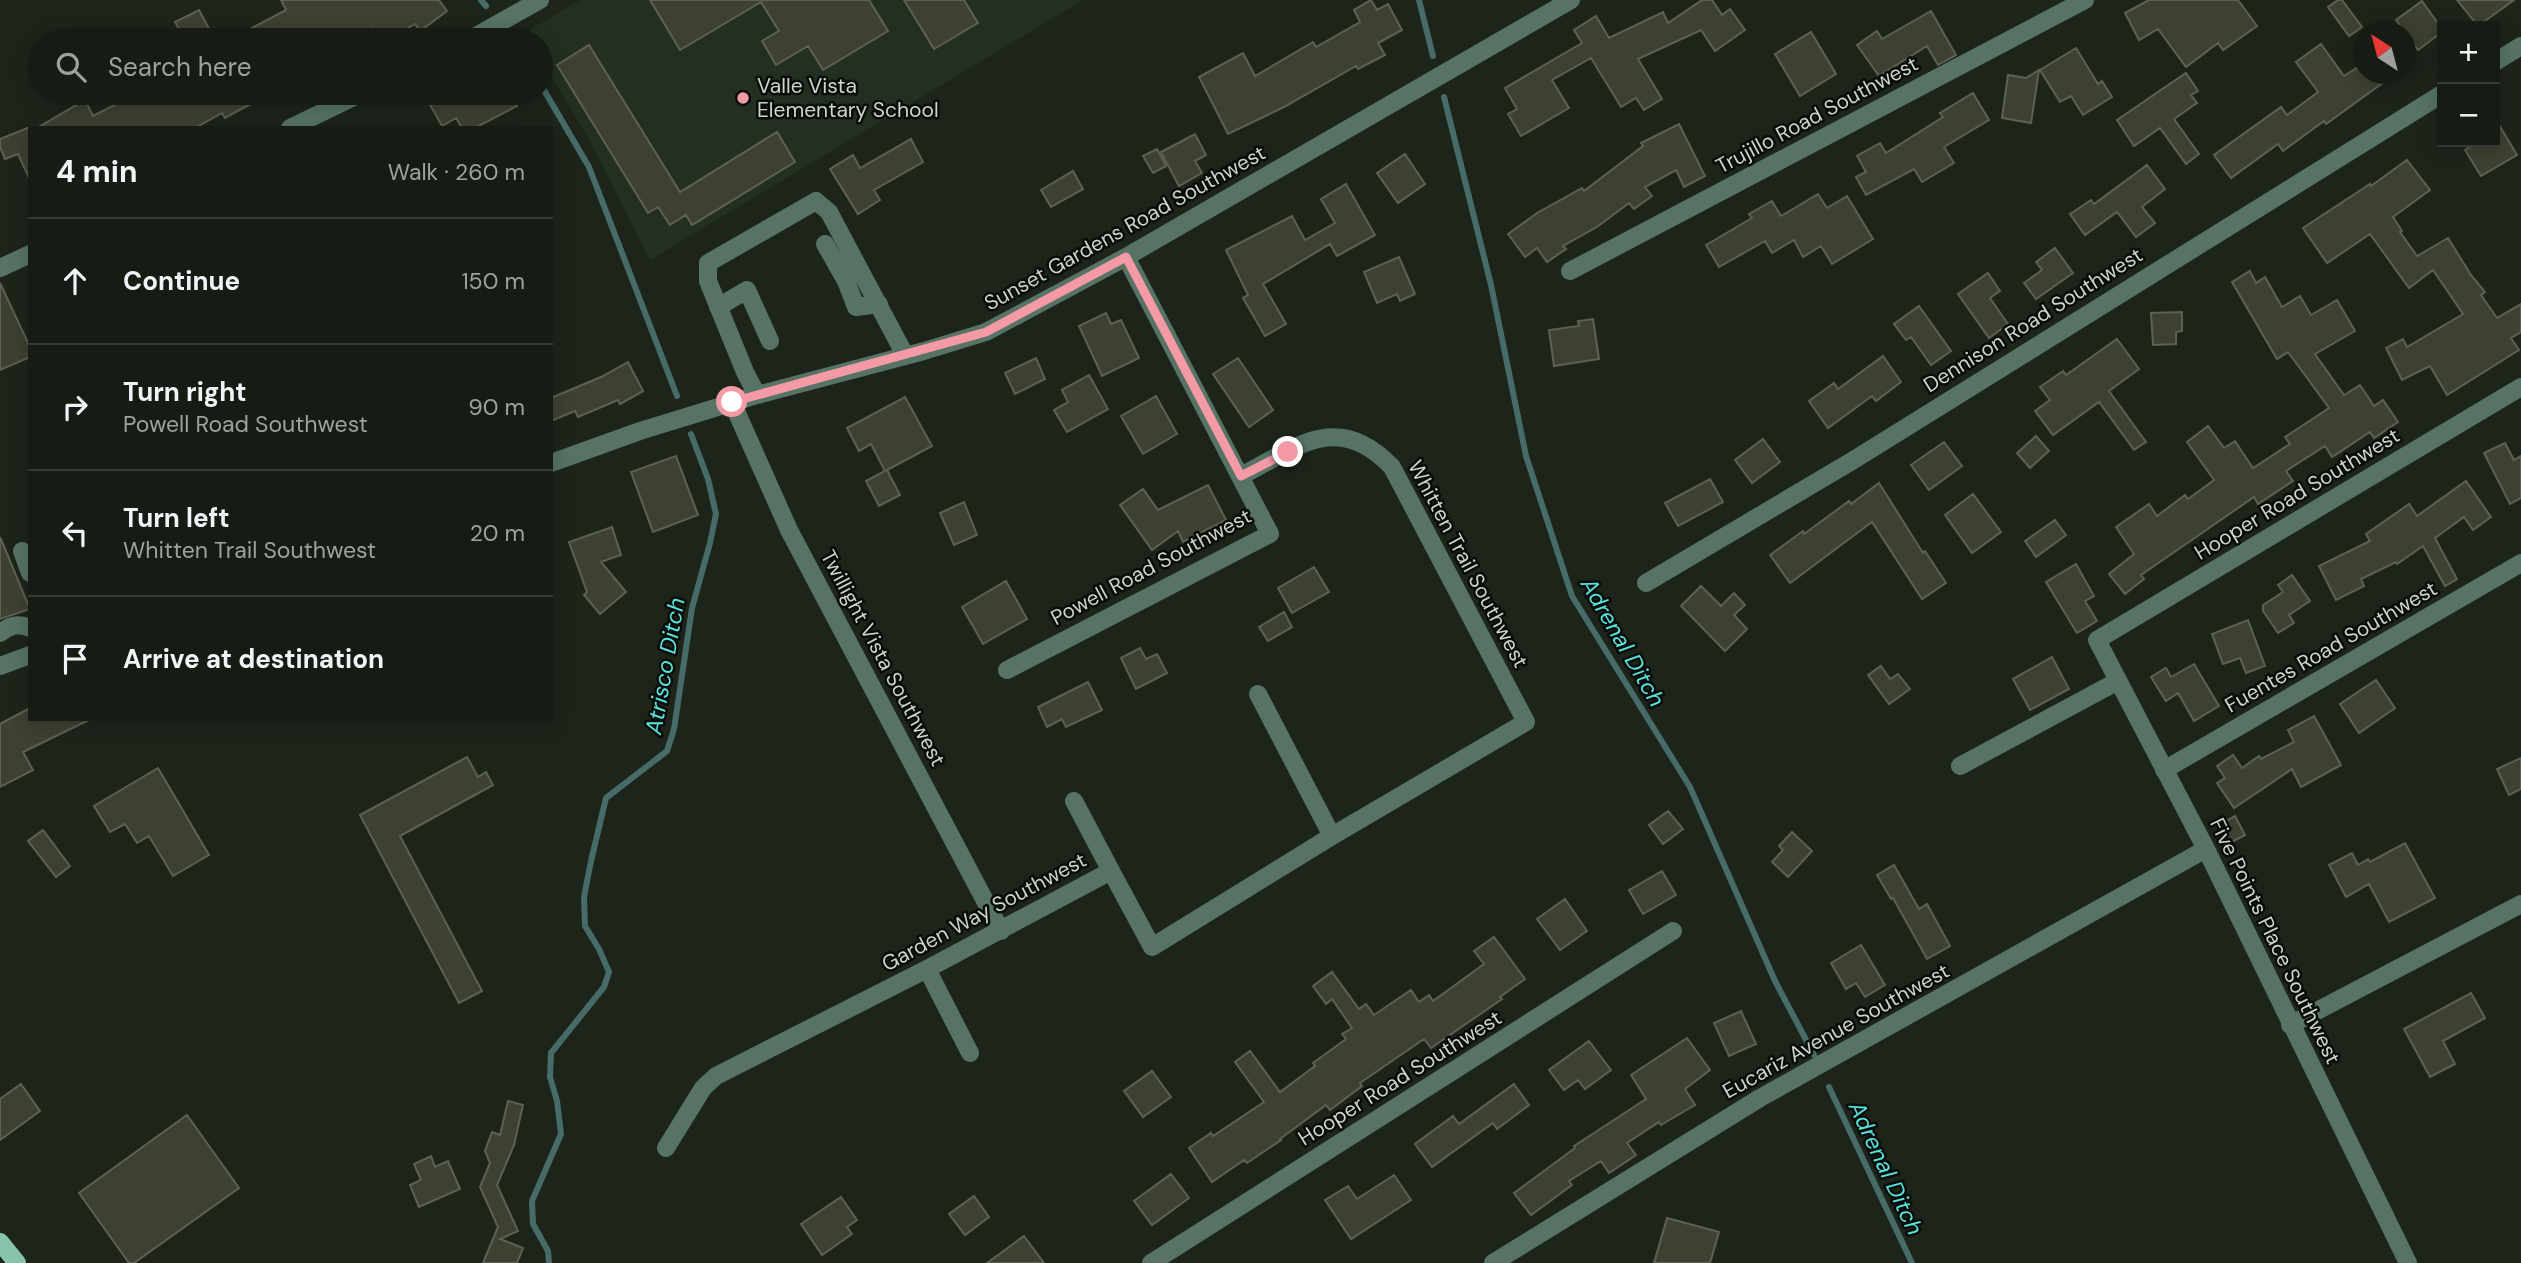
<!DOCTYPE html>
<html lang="en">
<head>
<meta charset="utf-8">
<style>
  :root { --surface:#161c14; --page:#232922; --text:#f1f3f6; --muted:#9ea1a0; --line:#353a34 }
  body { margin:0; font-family:"DM Sans",sans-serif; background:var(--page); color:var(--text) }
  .controls { position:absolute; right:21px; top:21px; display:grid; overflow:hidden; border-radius:0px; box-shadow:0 4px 18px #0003 }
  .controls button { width:63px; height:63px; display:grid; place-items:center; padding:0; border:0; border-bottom:2px solid var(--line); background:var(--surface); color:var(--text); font:35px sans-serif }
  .compass { position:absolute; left:2353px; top:21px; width:63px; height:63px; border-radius:50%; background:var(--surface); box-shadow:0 4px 18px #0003; rotate:324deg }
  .stop { position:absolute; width:21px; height:21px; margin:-16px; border:5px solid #f49aa5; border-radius:50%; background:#fff }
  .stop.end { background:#f49aa5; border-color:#fff; box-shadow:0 2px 7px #0008 }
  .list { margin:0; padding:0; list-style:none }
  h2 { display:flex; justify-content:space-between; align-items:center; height:91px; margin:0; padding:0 28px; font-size:30px }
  h2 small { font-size:23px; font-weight:400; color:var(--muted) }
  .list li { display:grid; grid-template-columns:46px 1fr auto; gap:21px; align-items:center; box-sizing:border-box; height:126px; padding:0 28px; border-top:2px solid var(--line) }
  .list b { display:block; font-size:26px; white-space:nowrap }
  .list p { margin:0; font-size:23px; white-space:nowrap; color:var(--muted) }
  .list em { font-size:23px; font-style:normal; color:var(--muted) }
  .icon { flex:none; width:38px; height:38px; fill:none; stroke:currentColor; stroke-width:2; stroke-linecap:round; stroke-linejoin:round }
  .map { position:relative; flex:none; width:2521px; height:1263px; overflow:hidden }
  .search { position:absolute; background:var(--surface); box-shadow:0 4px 18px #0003; left:28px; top:28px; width:525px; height:77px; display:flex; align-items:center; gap:18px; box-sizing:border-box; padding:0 24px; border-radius:38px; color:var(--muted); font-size:26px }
  .panel { position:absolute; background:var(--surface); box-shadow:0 4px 18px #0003; left:28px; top:126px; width:525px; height:595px; border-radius:0px }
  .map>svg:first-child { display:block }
  .built { fill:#233021 }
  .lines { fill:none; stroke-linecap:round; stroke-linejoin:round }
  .stream { stroke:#466b69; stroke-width:6 }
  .building { fill:#3e4033; stroke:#5e6052; stroke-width:2 }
  .minor { stroke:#567366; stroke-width:18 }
  .major { stroke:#86c5ab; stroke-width:18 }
  .route { stroke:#f49aa5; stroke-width:9 }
  .poi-dot { fill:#f49aa5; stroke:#090d09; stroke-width:2.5 }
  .labels { text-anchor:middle; stroke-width:5; stroke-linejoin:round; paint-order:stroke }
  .poi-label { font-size:21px; fill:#ced3cd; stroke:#090d09; text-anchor:start }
  .street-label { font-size:21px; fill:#ced3cd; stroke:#090d09 }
  .water-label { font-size:23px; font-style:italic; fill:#5ae2de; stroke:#090d09 }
</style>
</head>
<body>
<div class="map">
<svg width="2521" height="1263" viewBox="0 0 2521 1263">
  <rect width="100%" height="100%" fill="#1d251b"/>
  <path class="built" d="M580 0H1083L650 260 588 137 541 58V40H530L526 32Z"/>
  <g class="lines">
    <path class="stream" d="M481 0 486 6
      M1419 0 1433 56
      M541 85 589 167 677 396
      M1444 97 1491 285 1526 456 1572 596 1690 787 1775 981 1814 1055
      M1829 1087 1912 1263
      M549 1263 548 1251 533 1224 532 1201 561 1134 557 1101 550 1077 551 1053 604 987 609 972 599 949 585 926 584 897 591 861 606 798 667 751 674 729 692 608 710 543 716 514 708 479 691 434"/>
  </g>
  <path class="building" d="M281 0H439L447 11 420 31 415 24 387 40H380L373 28 352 40H253L248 30 286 10Z
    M650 0H869L888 31 823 70 808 46 776 65 762 41 779 31 761 2 680 50Z
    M904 0H964L978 23 934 49Z
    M1371 0 1377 10 1388 4 1402 30 1378 43 1385 55 1358 69 1356 66 1284 107 1228 134 1199 77 1243 53 1255 76 1313 42 1316 47 1360 22 1354 10Z
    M1702 0H1712L1722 15 1730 9 1745 30 1715 51 1701 30 1638 59 1662 99 1644 110 1636 98 1621 107 1591 58 1552 80 1569 108 1521 136 1508 114 1517 109 1505 88 1582 43 1574 30 1596 16 1609 38 1663 12 1668 23Z
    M2149 0H2238L2257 26 2223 50 2218 43 2186 67 2158 29 2139 40 2125 13Z
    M2338 0H2342L2362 27 2349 36 2328 7Z
    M2457 0H2514L2478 26Z
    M2422 1 2442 29V32L2418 50 2396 20Z
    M199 10 215 40H185L175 22Z
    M1931 11 1956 55 1938 65 1927 46 1879 76 1857 45 1877 31 1882 39Z
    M1811 32 1836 74 1800 96 1775 54Z
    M2321 44 2344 76 2363 64V74H2395L2326 124 2324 121 2283 151 2278 144 2231 178 2214 155 2281 107 2287 115 2318 92 2296 62Z
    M589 45 680 192 777 132 795 162 692 225 686 215 670 225 658 207 648 213 557 65Z
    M2076 48 2098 84 2102 81 2112 97 2083 115 2071 96 2060 102 2040 70Z
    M2039 70 2031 123 2002 118 2008 75 2026 78Z
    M2186 73 2198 91 2191 95 2197 103 2174 119 2199 154 2186 164 2160 128 2134 146 2117 120Z
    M138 93H243L249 105 225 118 222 113 195 128H37L85 100 93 116Z
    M447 93H511L517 106 475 128H462L456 118 442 126 429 103Z
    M1973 93 1989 120 1944 147 1954 163 1922 182 1914 169 1866 195 1856 177 1866 172 1857 156 1880 143 1886 153 1943 117 1940 113Z
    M2495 118 2517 155 2481 176 2465 150 2478 142H2495Z
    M1679 124 1705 176 1684 187 1676 170 1645 187 1652 196 1634 209 1629 203 1597 227 1563 246 1566 249 1547 262 1537 248 1525 257 1508 234 1537 213 1582 188 1584 191 1643 146 1641 143Z
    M30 127V180L18 154 5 159 0 147V139Z
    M1195 134 1206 155 1195 161 1202 173 1179 186 1161 152Z
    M911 139 923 162 874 190 880 200 858 214 830 169 853 155 860 168Z
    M1157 149 1166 166 1153 173 1143 156Z
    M1405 154 1425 184 1398 203 1377 173Z
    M2407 160 2430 190 2393 217 2402 231 2400 232 2417 256 2448 238 2471 275 2485 292 2481 295 2497 318 2521 304V332L2511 338 2519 350 2447 395 2430 366 2402 380 2386 348 2403 339 2407 347 2463 314 2433 270 2409 288 2370 234 2327 263 2303 228 2370 184 2371 186Z
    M2147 165 2165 189 2142 207 2155 223 2136 237 2117 212 2085 235 2070 214 2091 200 2094 204Z
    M1073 171 1083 189 1051 207 1041 190Z
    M1346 184 1375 235 1337 256 1330 244 1263 284 1286 324 1265 336 1243 298 1248 295 1226 250 1292 216 1305 240 1335 223 1321 199Z
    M1818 194 1827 208 1847 196 1873 239 1832 264 1821 246 1803 257 1794 240 1772 253 1765 241 1719 267 1706 245 1752 218 1749 214 1772 201 1781 216Z
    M2055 248 2073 273 2036 299 2024 283 2042 270 2036 262Z
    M1399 257 1415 294 1400 301 1397 294 1377 303 1364 272Z
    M2250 271 2256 283 2265 277 2282 307 2300 296 2311 315 2337 300 2355 331 2315 354 2344 395 2360 385 2374 406 2383 400 2398 422 2374 438 2370 432 2332 457 2325 446 2286 471 2293 481 2258 504 2254 497 2141 575 2144 579 2125 594 2109 574 2134 554 2116 527 2149 504 2157 516 2185 495 2188 499 2214 480 2187 442 2208 426 2224 448 2235 441 2253 468 2290 444 2285 437 2329 408 2288 352 2277 359 2232 282Z
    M1988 273 2000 291 1990 298 2008 324 1989 338 1958 294Z
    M0 283 30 347V357L0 370Z
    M1919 306 1951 351 1931 365 1911 337 1906 340 1894 324Z
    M2182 312V331L2176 332V344L2153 345 2151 313Z
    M1106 313 1111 324 1121 320 1139 358 1102 376 1079 326Z
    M1593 319 1599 359 1554 366 1549 330 1579 326 1578 321Z
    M2117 339 2139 369 2109 391 2146 442 2134 450 2099 402 2053 435 2035 411 2050 400 2040 387 2063 371 2066 375Z
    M1883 356 1901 382 1876 401 1872 396 1828 428 1809 401 1834 383 1838 389Z
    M1036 358 1045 379 1015 394 1005 373Z
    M1238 358 1273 410 1249 427 1213 374Z
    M628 362 643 391 620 404 618 400 578 417 575 411 551 421V398L601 377Z
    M1089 375 1108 409 1067 432 1054 410 1068 402 1062 390Z
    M1156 396 1177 434 1143 454 1121 416Z
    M905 397 932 446 887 470 900 495 879 506 866 481 885 471 871 444 859 451 847 428Z
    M2036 436 2049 451 2030 468 2017 453Z
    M1763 439 1780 462 1752 483 1735 460Z
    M1944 442 1962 466 1929 490 1911 465Z
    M2505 443 2514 460 2521 456V498L2510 504 2484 453Z
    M676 456 698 515 653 532 631 472Z
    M1710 479 1723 502 1678 526 1665 503Z
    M2466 481 2491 517 2473 530 2464 517 2435 538 2457 579 2445 586 2423 546 2397 564 2396 562 2361 579 2364 586 2336 600 2319 566 2370 541 2366 534 2409 504 2417 516Z
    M1879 483 1923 553 1925 551 1946 583 1922 599 1872 522 1790 583 1770 555 1803 531 1804 534 1849 501 1851 504Z
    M1208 485 1226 520 1183 542 1178 531 1152 550 1120 505 1143 489 1158 510Z
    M1973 494 2001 532 1972 553 1945 515Z
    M964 502 977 535 954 545 940 513Z
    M2055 520 2066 535 2036 557 2025 541Z
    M612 527 621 555 601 562 626 592 600 614 584 595 587 592 569 542Z
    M0 537 30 609 0 619Z
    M2076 564 2094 596 2085 601 2097 621 2077 633 2046 582Z
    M1314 567 1329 592 1292 613 1278 588Z
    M2292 575 2310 601 2289 615 2294 623 2278 633 2263 611V605L2283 592 2278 585Z
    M1006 581 1027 619 983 644 962 607Z
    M1701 586 1721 606 1734 593 1745 605 1734 615 1747 629 1725 651 1681 606Z
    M1284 612 1292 627 1268 641 1259 627Z
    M2248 620 2265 666 2246 673 2240 658 2223 664 2212 634Z
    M1140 648 1146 659 1157 654 1167 673 1136 689 1121 658Z
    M2052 657 2069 689 2030 710 2013 679Z
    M2194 664 2219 706 2194 721 2178 693 2166 701 2151 677 2166 668 2171 677Z
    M1881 666 1890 679 1898 674 1910 689 1889 704 1868 675Z
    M2376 680 2395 708 2359 733 2340 704Z
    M1088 682 1102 710 1066 727 1062 719 1047 727 1038 707Z
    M30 708V719H91L23 752 33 770 0 787V724Z
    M2314 716 2341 765 2301 787 2292 769 2234 808 2217 783 2225 778 2217 766 2233 755 2242 768 2259 756 2261 759 2294 742 2288 730Z
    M467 757 478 777 486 772 493 785 400 836 482 991 459 1003 360 815Z
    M2521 758V789L2509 795 2497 769Z
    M158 768 209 855 173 876 149 836 137 843 125 824 110 832 94 806Z
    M1668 811 1683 829 1663 844 1649 825Z
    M2235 816 2245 835 2228 844 2218 825Z
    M43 830 70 866 56 877 28 841Z
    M1792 832 1812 851 1788 877 1772 862 1783 850 1779 846Z
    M2405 843 2435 898 2389 922 2369 884 2346 897 2329 865 2352 853 2358 865 2368 859 2370 862Z
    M1894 865 1919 909 1927 904 1950 946 1927 959 1893 898 1891 899 1877 875Z
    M1662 871 1676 895 1643 914 1629 890Z
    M1565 899 1587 931 1560 950 1537 919Z
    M1494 937 1525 979 1500 997 1502 999 1431 1048 1424 1039 1360 1083 1362 1086 1330 1110 1326 1105 1280 1139 1281 1140 1247 1163 1244 1160 1212 1182 1189 1148 1211 1133 1213 1136 1264 1102 1235 1062 1250 1051 1280 1092 1315 1066 1313 1063 1346 1039 1342 1034 1352 1028 1332 999 1326 1004 1313 986 1332 972 1359 1009 1366 1004 1374 1015 1411 990 1419 1002 1429 995 1433 1001 1484 964 1474 951Z
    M1861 945 1885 985 1865 997 1856 983 1846 989 1831 963Z
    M2471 993 2485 1018 2443 1041 2455 1064 2430 1077 2404 1029Z
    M1741 1011 1756 1044 1729 1056 1714 1023Z
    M1687 1038 1710 1070 1685 1089 1695 1105 1661 1125 1659 1122 1627 1143 1636 1155 1609 1173 1601 1161 1569 1181 1572 1185 1531 1215 1514 1193 1575 1148 1574 1146 1646 1099 1631 1075Z
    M1589 1041 1611 1070 1585 1089 1578 1080 1564 1090 1549 1070Z
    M1152 1071 1171 1097 1143 1117 1124 1091Z
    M21 1084 40 1111 0 1140V1099Z
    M1514 1084 1529 1105 1497 1129 1493 1123 1432 1167 1415 1144 1453 1116 1459 1124Z
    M508 1101 523 1105 514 1145 497 1185 518 1231 500 1239 523 1248 517 1263H483L498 1227 480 1187 490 1163 485 1151 492 1132 500 1135Z
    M187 1115 239 1188 134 1263H129L79 1193Z
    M431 1156 435 1167 448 1161 460 1189 419 1207 410 1185 421 1180 414 1164Z
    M1171 1174 1189 1198 1152 1225 1134 1201Z
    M1394 1175 1411 1200 1351 1239 1325 1200 1348 1186 1357 1199Z
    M974 1196 989 1217 965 1235 949 1214Z
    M841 1197 857 1220 847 1227 852 1234 822 1255 801 1224Z
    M1667 1218 1719 1232 1710 1263H1654Z
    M1024 1236 1044 1263H987Z"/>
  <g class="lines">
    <path class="minor" d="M469 40 540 0
      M2495 62 2521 46
      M290 128 362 93
      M825 244 846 281 856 307 879 304
      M0 268 30 254
      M1570 271 2085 0
      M718 307 747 290 770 341
      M757 395 745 372 708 281V263L816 201 829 212 905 355
      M732 402 789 530 1001 931
      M551 463 640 431 757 395 924 351 986 332 1126 257 1571 0
      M22 551 30 573
      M1646 583 1852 461 2442 94
      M0 633C10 625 18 623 30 628
      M0 666 30 655
      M1007 670 1270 534 1126 257
      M1258 694 1332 836
      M1960 766 2118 681
      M2164 770 2521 563
      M1074 801 1111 871
      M927 969 970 1053
      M2290 1025 2521 904
      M666 1148 703 1088 716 1076 927 969 1111 871 1152 947 1332 836 1526 722 1392 467C1338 410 1297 447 1241 476
      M1151 1263 1673 931
      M1493 1263 1760 1098 2206 849
      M2408 1263 2206 849 2097 640 2521 387"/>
    <path class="major" d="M0 1242 17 1263"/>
  </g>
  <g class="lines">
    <path class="route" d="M732 402 986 332 1126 257 1241 476 1288 452"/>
  </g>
  <circle class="poi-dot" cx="743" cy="98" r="7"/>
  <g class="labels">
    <g class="poi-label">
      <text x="757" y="93">Valle Vista<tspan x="757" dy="24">Elementary School</tspan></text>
    </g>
    <g class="street-label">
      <text transform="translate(1817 115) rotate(-28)" y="7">Trujillo Road Southwest</text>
      <text transform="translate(1125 228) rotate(-29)" y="7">Sunset Gardens Road Southwest</text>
      <text transform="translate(2033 320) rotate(-32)" y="7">Dennison Road Southwest</text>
      <text transform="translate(2297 494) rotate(-31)" y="7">Hooper Road Southwest</text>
      <text transform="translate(1468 564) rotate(62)" y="7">Whitten Trail Southwest</text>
      <text transform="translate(1151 567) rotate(-28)" y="7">Powell Road Southwest</text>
      <text transform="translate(2331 647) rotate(-30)" y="7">Fuentes Road Southwest</text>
      <text transform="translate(883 658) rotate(62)" y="7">Twillight Vista Southwest</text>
      <text transform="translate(984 912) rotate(-28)" y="7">Garden Way Southwest</text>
      <text transform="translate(2275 941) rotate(64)" y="7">Five Points Place Southwest</text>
      <text transform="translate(1836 1031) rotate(-29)" y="7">Eucariz Avenue Southwest</text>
      <text transform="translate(1400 1078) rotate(-32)" y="7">Hooper Road Southwest</text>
    </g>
    <g class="water-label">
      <text transform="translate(1623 642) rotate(60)" y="8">Adrenal Ditch</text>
      <text transform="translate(665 666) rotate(-80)" y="8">Atrisco Ditch</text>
      <text transform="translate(1886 1168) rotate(65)" y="8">Adrenal Ditch</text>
    </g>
  </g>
</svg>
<div class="controls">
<button>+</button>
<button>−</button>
</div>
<svg class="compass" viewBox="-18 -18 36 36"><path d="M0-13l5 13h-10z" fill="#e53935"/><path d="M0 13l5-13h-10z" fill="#9ea1a0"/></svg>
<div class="stop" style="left:732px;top:402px"></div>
<div class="stop end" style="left:1288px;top:452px"></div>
<div class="search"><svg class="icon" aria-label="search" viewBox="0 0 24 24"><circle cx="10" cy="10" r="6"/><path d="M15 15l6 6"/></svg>Search here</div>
<section class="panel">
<h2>4 min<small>Walk · 260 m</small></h2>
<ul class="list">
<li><svg class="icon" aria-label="ahead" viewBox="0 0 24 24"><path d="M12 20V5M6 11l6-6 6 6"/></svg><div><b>Continue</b></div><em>150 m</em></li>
<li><svg class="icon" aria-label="right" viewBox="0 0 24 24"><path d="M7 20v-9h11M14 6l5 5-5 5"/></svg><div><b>Turn right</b><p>Powell Road Southwest</p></div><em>90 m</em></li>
<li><svg class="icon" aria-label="left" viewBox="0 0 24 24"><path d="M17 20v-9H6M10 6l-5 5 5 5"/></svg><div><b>Turn left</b><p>Whitten Trail Southwest</p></div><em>20 m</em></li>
<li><svg class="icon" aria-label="arrive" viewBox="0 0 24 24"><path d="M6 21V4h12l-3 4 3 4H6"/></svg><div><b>Arrive at destination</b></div></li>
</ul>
</section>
</div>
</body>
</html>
